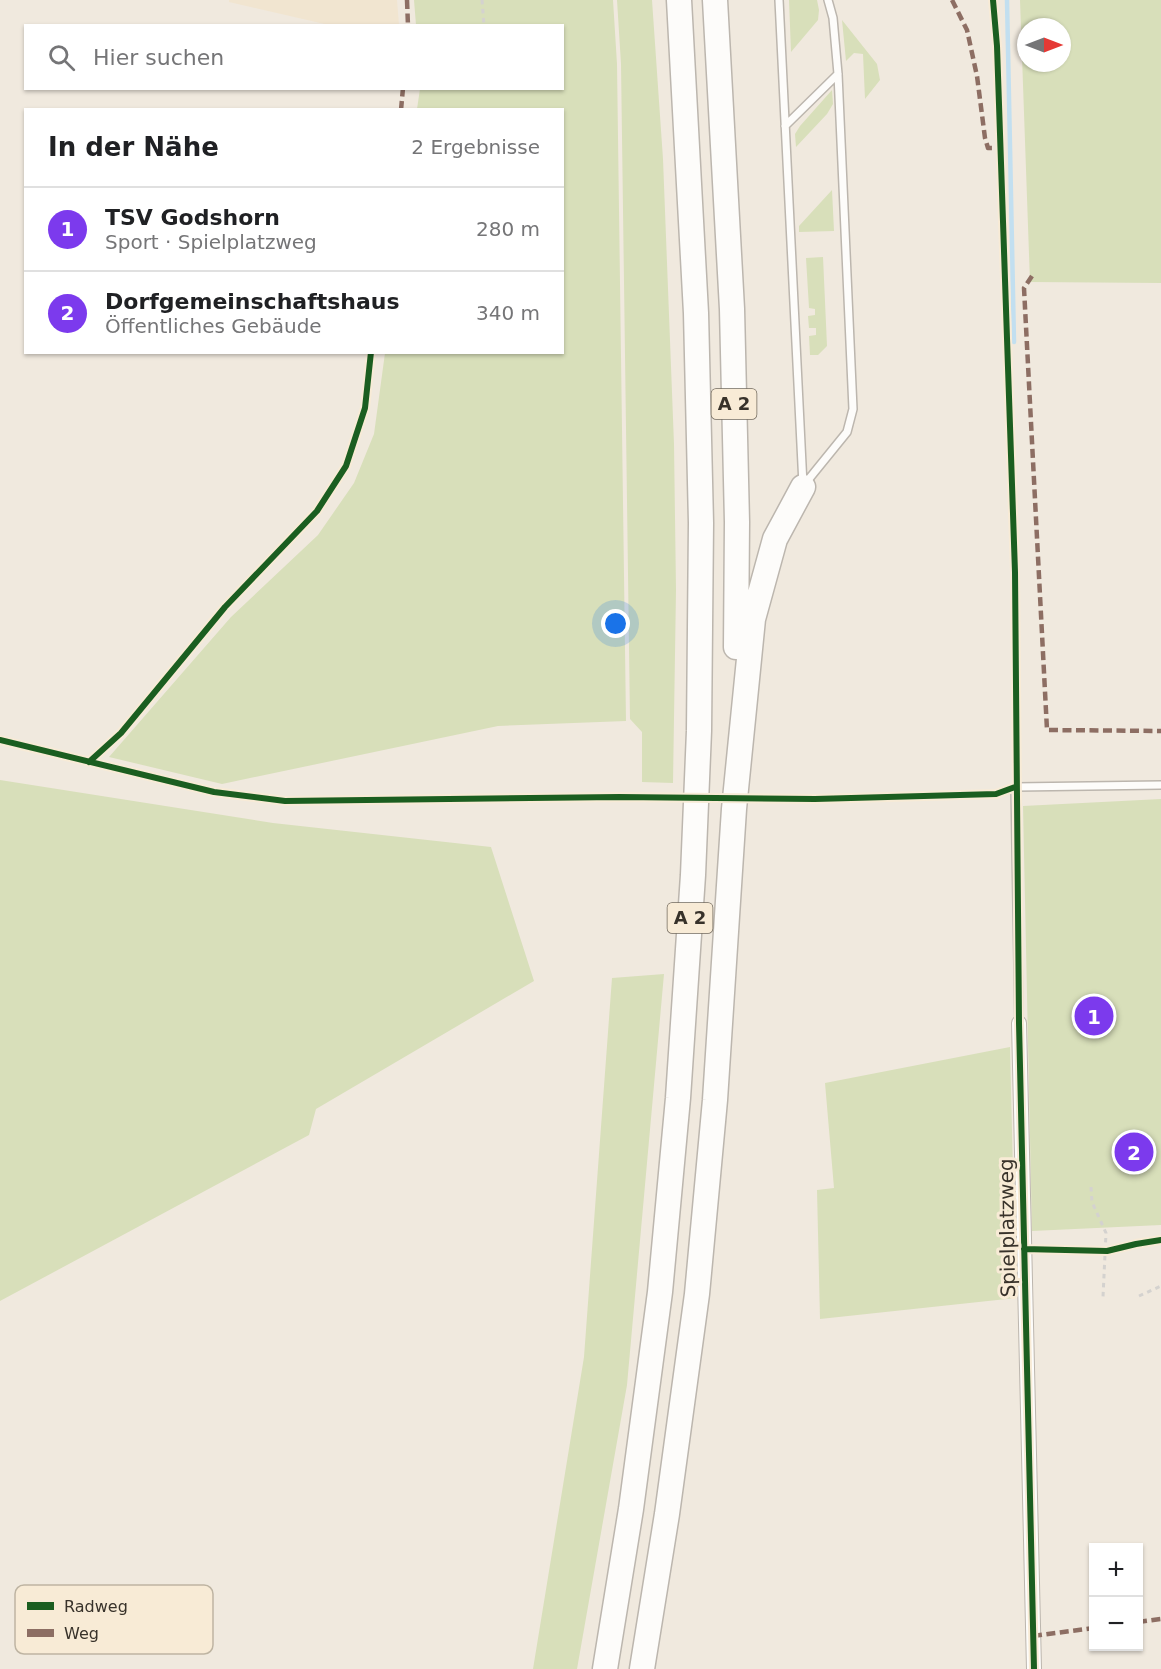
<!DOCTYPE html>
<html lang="de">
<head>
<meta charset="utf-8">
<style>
  :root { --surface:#fff; --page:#f2f2f2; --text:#202124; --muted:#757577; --line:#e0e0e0; --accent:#7c3aed }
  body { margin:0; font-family:"DejaVu Sans",sans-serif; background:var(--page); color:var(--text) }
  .controls { position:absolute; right:18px; bottom:18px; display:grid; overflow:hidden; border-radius:0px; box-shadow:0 2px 4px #0004 }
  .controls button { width:54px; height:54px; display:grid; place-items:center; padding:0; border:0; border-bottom:2px solid var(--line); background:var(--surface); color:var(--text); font:30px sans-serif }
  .compass { position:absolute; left:1017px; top:18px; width:54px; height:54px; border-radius:50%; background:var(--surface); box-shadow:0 2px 4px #0004; rotate:90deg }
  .you { position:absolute; left:616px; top:624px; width:21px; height:21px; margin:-15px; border:4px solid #fff; border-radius:50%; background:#1a73e8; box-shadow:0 0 0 9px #1a73e833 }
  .badge { display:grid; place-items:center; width:39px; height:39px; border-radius:50%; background:var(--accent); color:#fff; font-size:20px; font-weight:700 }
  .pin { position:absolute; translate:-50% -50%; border:3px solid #fff; box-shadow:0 2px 6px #0006 }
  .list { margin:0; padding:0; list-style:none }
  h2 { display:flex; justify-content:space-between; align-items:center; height:78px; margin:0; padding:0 24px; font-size:26px }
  h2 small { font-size:20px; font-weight:400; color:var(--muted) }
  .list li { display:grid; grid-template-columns:39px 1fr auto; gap:18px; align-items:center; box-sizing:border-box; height:84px; padding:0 24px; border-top:2px solid var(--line) }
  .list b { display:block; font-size:22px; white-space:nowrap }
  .list p { margin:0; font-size:20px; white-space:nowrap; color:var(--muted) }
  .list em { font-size:20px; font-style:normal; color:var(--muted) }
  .icon { flex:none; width:33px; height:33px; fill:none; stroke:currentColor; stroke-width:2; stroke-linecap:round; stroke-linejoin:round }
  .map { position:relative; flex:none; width:1161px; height:1669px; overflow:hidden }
  .search { position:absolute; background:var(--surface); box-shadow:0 2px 4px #0004; left:24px; top:24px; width:540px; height:66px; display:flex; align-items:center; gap:15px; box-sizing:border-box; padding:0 21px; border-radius:0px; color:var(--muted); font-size:22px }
  .panel { position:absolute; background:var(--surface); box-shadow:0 2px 4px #0004; left:24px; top:108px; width:540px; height:246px; border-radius:0px }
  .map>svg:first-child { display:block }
  .built { fill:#f1e5d0 }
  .green { fill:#d8dfba; fill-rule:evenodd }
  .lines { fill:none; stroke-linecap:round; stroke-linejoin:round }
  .stream { stroke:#c2dff0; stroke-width:4.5 }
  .lane-casing { stroke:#bcb6ae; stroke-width:10 }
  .street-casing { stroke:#bcb6ae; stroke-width:16 }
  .highway-casing { stroke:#bcb6ae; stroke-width:27 }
  .path { stroke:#d4d2cf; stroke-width:3; stroke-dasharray:4.5 4.5; stroke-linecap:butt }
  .lane { stroke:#fdfcfa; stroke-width:7 }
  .street { stroke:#fdfcfa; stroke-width:14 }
  .highway { stroke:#fdfcfa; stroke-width:24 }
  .quiet { stroke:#8d6e63; stroke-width:4.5; stroke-dasharray:9 4.5; stroke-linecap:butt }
  .cycleway-casing { stroke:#f8ebd6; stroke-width:10 }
  .cycleway { stroke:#1b5e20; stroke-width:6 }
  .labels { text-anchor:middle; stroke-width:6; stroke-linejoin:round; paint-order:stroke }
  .shield { fill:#f8ebd6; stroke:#726a5e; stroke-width:1.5 }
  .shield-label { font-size:18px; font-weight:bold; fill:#38322a }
  .street-label { font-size:20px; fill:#38322a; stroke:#f8ebd6 }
  .key { fill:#f8ebd6; stroke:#beb4a2; stroke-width:1.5 }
  .key-label { font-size:16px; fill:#38322a }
</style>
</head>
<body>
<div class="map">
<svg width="1161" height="1669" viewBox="0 0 1161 1669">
  <rect width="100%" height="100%" fill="#f0e9de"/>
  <path class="built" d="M229 0H397L399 25H329L229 2Z"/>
  <path class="green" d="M414 0H613L617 64 626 721 498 726 222 784 109 757 231 617 318 535 354 483 374 434 385 353 562 352V110L417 109 420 89 562 88V26L416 25Z
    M617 0H652L663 159 674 444 676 590 673 783 642 782V732L630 719 621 64Z
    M789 0H817L819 10 818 20 791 52Z
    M1020 0H1161V283L1030 282ZM1026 27H1062V63H1026Z
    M842 20 877 64 880 80 865 99 863 54 854 53 846 61Z
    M832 90 833 104 827 114 796 147 795 134 800 126Z
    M832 190 834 231 799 232V226Z
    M823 257 827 346 818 355H810L809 336 816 335V328H809L808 316 815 315V309L809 308 806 258Z
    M0 780 273 823 491 847 534 981 316 1109 309 1135 0 1301Z
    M1161 799V1225L1032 1231 1023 806Z
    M664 974 627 1385 577 1669H533L584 1357 612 978Z
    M1010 1047 1016 1298 820 1319 817 1190 834 1188 825 1083Z"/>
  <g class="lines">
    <path class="stream" d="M1007 0 1014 342"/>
    <g class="lane-casing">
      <path id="lane" d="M779 0 803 485
        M785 126 838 74
        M804 485 847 432 853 409 838 74 833 18 828 0
        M1019 1023 1015 787 1161 785"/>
    </g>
    <g class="street-casing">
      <path id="street" d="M1019 1023 1034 1669"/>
    </g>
    <g class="highway-casing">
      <path id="highway" d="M715 0 732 309 737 522 736 647
        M605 1669 631 1509 660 1292 678 1098 693 875 699 731 701 523 696 313 679 0
        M642 1669 667 1514 697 1294 715 1100 734 809 753 619 775 539 803 487"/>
    </g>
    <path class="path" d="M482 0 484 26
      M1091 1187 1092 1202 1106 1233 1103 1297
      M1139 1296 1161 1286"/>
    <use href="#lane" class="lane"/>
    <use href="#street" class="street"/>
    <use href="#highway" class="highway"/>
    <path class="quiet" d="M407 0 408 26
      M952 0 967 30 977 76 985 138 988 148H1000
      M401 110 403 88
      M1032 276 1024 288 1047 730 1161 731
      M1138 1622 1161 1619
      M1033 1636 1094 1628"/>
    <g class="cycleway-casing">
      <path id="cycleway" d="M993 0 997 46 1015 572 1019 1023 1034 1669
        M0 740 214 792 285 801 619 797 815 799 996 794 1015 787
        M89 762 121 733 225 607 317 511 346 466 365 408 371 352
        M1024 1249 1107 1251 1136 1244 1161 1240"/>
    </g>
    <use href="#cycleway" class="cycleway"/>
  </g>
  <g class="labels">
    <g class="shield">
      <rect x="711.5" y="389" width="45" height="30" rx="4.5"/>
      <rect x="667.5" y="903" width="45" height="30" rx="4.5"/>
    </g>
    <g class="shield-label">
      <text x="734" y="410">A 2</text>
      <text x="690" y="924">A 2</text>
    </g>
    <g class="street-label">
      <text transform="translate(1007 1228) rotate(-91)" y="7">Spielplatzweg</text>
    </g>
  </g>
  <rect x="15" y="1585" width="198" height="69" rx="9" class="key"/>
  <rect x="27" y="1602" width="27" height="8" fill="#1b5e20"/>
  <rect x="27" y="1629" width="27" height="8" fill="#8d6e63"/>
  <g class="key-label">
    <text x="64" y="1612">Radweg</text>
    <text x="64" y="1639">Weg</text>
  </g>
</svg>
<div class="controls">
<button>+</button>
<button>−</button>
</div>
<svg class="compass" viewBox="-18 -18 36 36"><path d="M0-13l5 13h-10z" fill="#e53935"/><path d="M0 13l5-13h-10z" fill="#757577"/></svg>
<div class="you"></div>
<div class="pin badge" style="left:1094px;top:1016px">1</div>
<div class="pin badge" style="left:1134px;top:1152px">2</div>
<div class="search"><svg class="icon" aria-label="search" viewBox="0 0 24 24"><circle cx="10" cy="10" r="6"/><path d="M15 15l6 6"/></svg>Hier suchen</div>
<section class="panel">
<h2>In der Nähe<small>2 Ergebnisse</small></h2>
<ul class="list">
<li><span class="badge">1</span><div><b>TSV Godshorn</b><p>Sport · Spielplatzweg</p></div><em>280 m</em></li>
<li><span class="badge">2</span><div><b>Dorfgemeinschaftshaus</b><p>Öffentliches Gebäude</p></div><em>340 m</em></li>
</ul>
</section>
</div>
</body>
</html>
